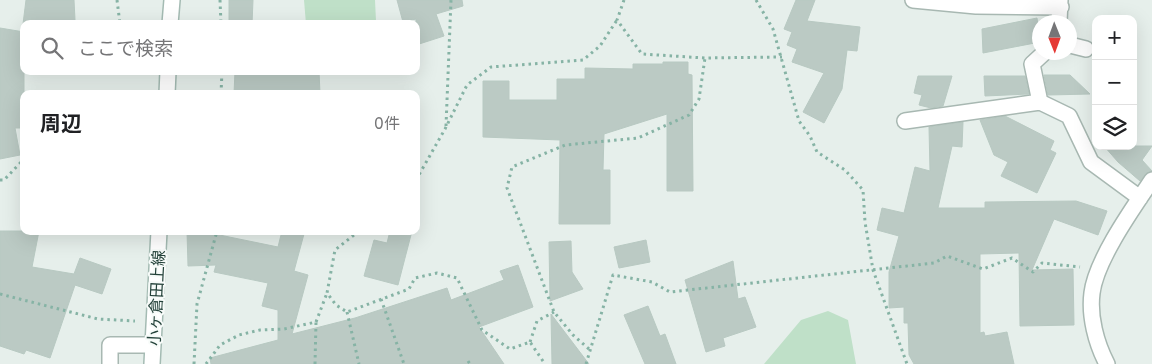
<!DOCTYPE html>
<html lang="ja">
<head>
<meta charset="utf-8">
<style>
  :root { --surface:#fff; --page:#f6f6f6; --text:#202124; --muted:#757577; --line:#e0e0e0 }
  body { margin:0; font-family:Overpass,"Noto Sans JP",sans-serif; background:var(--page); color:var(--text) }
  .controls { position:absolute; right:15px; top:15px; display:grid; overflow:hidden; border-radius:10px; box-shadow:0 5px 20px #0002 }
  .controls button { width:45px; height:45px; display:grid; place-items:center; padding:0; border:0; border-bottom:1px solid var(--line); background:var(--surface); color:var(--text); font:25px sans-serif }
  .compass { position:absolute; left:1032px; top:15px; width:45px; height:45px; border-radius:50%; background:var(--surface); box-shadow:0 5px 20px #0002; rotate:179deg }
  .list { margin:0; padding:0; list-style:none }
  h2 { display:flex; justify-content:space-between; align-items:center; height:65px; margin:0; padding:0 20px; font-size:21px }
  h2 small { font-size:16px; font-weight:400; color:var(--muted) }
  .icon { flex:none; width:28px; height:28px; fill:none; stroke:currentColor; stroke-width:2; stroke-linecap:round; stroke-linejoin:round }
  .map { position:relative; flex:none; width:1152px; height:364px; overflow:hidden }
  .search { position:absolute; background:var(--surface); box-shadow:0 5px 20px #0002; left:20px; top:20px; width:400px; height:55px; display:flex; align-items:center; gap:12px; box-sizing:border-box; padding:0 18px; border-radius:10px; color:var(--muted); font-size:19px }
  .panel { position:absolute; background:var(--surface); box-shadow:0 5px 20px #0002; left:20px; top:90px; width:400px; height:145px; border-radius:10px }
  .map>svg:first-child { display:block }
  .green { fill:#bfe0c8 }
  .building { fill:#bbcac4; stroke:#b8c9c2 }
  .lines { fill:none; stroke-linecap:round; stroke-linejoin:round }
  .minor-casing { stroke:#a8b8b2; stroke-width:18 }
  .secondary-casing { stroke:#a4bbb3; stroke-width:18 }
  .path { stroke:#86b3a5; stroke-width:3; stroke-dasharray:2.5 4; stroke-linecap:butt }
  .minor { stroke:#fff; stroke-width:15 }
  .secondary { stroke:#fff; stroke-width:15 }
  .labels { text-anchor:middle; stroke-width:4; stroke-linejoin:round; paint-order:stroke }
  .street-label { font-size:16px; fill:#24423a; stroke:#f7fbf9 }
</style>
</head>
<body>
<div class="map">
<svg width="1152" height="364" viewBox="0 0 1152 364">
  <rect width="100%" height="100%" fill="#e6efeb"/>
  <path class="green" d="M304 0H375L376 21 374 24H306Z
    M828 311 848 320 856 364H764L801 320Z"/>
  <path class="building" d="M26 0H74L75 20H47V24H23Z
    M229 0H253L252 24H229Z
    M397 0H462L463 6 436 14 444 36 416 45V19L403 22Z
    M796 0H815L807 21 860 27 857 51 847 50 842 89 824 123 803 112 824 73 792 62 797 49 787 45 792 32 784 29Z
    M1037 18 1040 42 983 53 982 29Z
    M0 28 24 32V128H15L20 155 0 159Z
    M663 62H688V74L692 75 693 191H667V114L604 134 603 170H610V224H559L560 140 483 137V81H509V100H557V79H585V68L633 69V64H663Z
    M235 71H319L320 94H234Z
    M1044 75H1070L1090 94 1048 95Z
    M918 76H952L943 106 931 108 919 105 922 95 914 93Z
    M984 76H1025L1029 94 985 96Z
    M1005 116 1054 141 1050 150 1056 153 1037 193 1001 176 1008 162 994 155 980 120Z
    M963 122 962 147 952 146 938 208H985V202L1076 201 1107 211 1098 235 1054 219 1032 270 1073 269 1074 325 1020 326 1019 253 980 254V333L984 332 985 336 1007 332 1014 364H914L909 355 908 323H904V307L889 308V272L899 236 877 230 882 208 904 213 915 167 930 171 929 127Z
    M1104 146H1152L1142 160 1152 171 1148 172 1140 181 1118 162Z
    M0 231H39L32 267 74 274 80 258 111 269 102 294 75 285 50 358 26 350 24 354 0 346Z
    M187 231H200L278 247 282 231 304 234 294 271 308 275 292 334 355 318 447 288 451 300 504 280 500 271 518 265 533 307 479 327 504 364H211L210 358 278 340V310L262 306 268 283 214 272 216 265 188 266Z
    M390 231H412L398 285 364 276 374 240 387 243Z
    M646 240 650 262 619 268 614 247Z
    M571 241 572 272 583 289 550 301 549 242Z
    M733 261 738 299 745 297 756 327 723 338 725 346 706 352 685 280Z
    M648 306 660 336 665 334 676 364H645L624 315Z
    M551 314 589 364H552Z"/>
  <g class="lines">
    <g class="minor-casing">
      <path id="minor" d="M913 0 976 6 1061 7
        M1059 22 1060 0
        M1070 45 1086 49
        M1040 102 1032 64 1045 52
        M905 121 1040 102 1069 116 1091 162 1140 198
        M110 364V345H152
        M1107 364C1096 343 1089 316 1092 293 1096 260 1133 208 1152 180"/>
    </g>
    <g class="secondary-casing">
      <path id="secondary" d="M170 24 172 0
        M167 94 168 71
        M152 364 159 231"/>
    </g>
    <path class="path" d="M117 0 120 24
      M220 0 221 24
      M624 0 617 20 642 54 705 58 782 57
      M756 0 773 29 799 121 810 136 817 152 845 170 863 190 865 222 873 270 907 364
      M221 94 222 71
      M446 126 451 0
      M0 180H4L24 159
      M416 180 445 129 467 85 491 67 583 60 600 46 617 20
      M359 231 335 250 327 293 336 305 347 312 409 289 415 278 437 273 457 278 482 330 510 349 530 342 545 364
      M0 294 98 319 135 321
      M381 299 404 364
      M347 312 359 364
      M530 342 537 321 554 312
      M589 349 573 335 554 312 507 188 512 167 565 145 638 138 689 115 699 99 705 58
      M468 361 470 364
      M194 364 197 304 217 231
      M206 364 220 345 239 335 260 330 284 329 316 322 327 293
      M315 364 316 322
      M586 364 613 275 652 282 670 292 934 263 947 256 983 269 1012 258 1033 272 1042 263 1080 267"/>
    <use href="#minor" class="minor"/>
    <use href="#secondary" class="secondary"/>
  </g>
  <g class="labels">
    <g class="street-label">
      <text transform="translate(156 298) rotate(-87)" y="6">小ヶ倉田上線</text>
    </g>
  </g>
</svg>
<div class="controls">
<button>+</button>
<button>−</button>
<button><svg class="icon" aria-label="layers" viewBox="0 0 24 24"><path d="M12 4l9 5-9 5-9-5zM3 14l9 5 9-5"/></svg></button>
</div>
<svg class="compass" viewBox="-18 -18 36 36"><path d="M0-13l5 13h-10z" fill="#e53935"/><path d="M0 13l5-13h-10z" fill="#757577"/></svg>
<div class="search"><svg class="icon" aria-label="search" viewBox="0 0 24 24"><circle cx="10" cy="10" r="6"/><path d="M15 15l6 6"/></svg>ここで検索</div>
<section class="panel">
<h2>周辺<small>0件</small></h2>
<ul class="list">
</ul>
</section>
</div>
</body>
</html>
